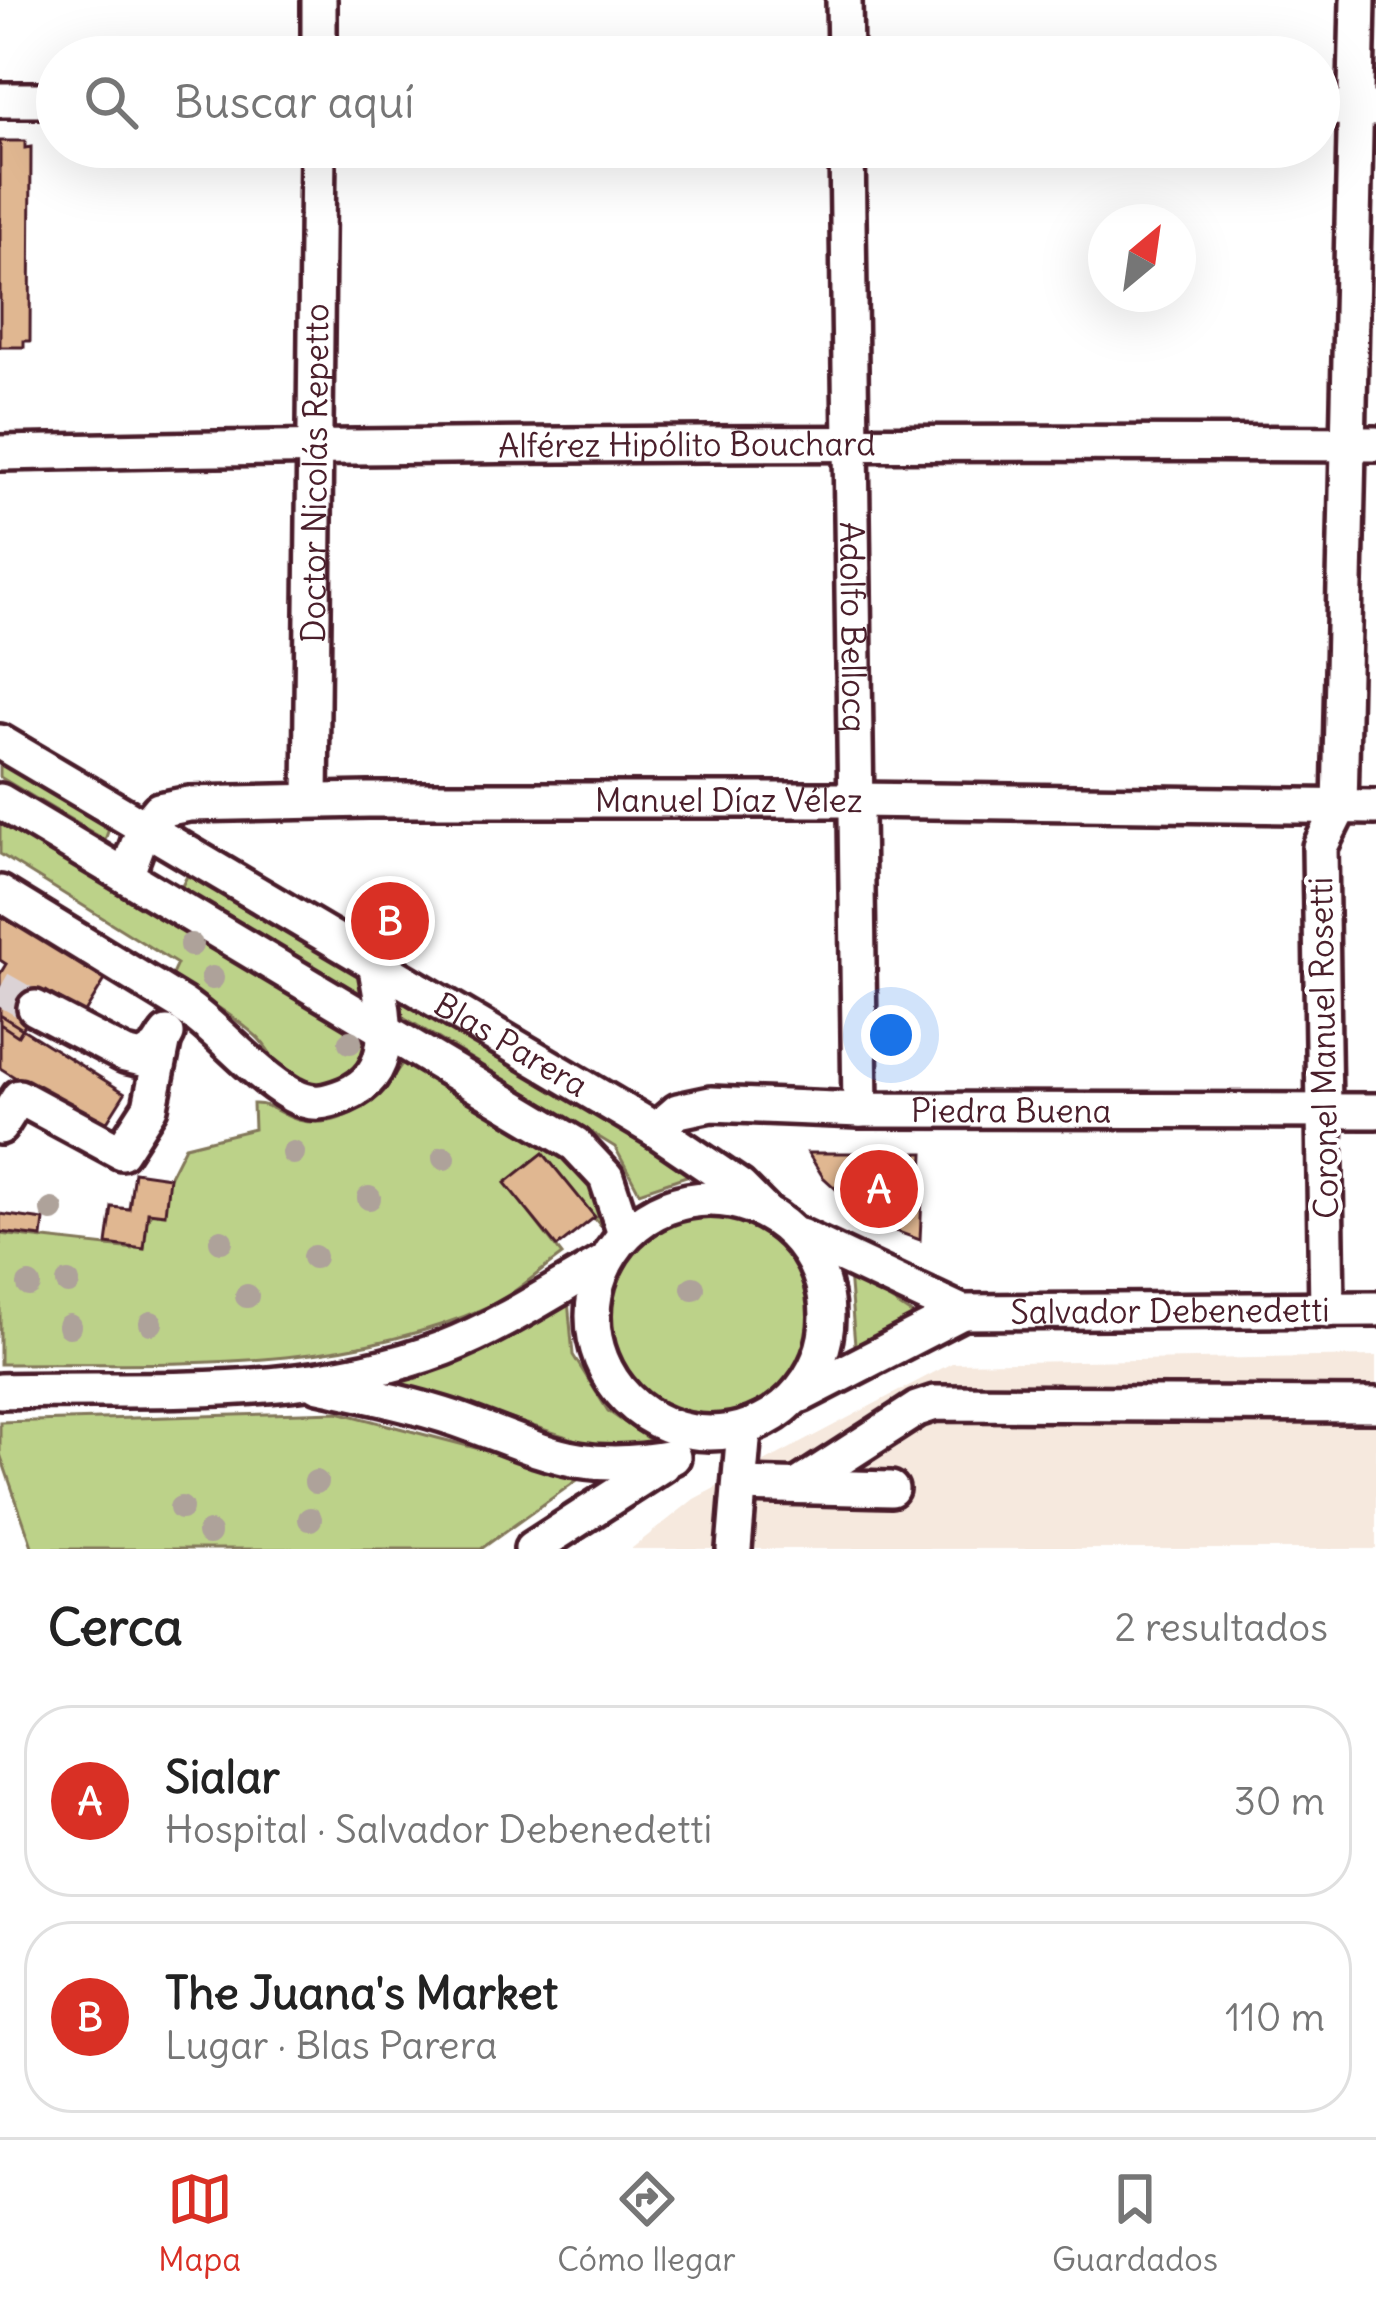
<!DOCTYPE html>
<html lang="es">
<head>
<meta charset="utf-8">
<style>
  :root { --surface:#fff; --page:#f2f2f2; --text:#222; --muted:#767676; --line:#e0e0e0; --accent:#d93025 }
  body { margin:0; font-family:Delius,sans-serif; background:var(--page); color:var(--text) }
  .compass { position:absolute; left:1088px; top:204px; width:108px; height:108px; border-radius:50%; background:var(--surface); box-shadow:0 12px 48px #0002; rotate:29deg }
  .you { position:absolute; left:891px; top:1035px; width:42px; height:42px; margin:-30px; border:9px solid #fff; border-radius:50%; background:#1a73e8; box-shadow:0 0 0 18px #1a73e833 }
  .badge { display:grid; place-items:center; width:78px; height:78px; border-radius:50%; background:var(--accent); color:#fff; font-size:39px; font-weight:700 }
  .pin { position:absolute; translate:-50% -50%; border:6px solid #fff; box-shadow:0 3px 12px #0006 }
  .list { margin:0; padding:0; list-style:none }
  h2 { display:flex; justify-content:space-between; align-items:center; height:156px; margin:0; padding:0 48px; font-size:51px }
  h2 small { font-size:39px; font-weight:400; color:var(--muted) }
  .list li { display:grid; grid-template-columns:78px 1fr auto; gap:36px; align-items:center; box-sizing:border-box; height:192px; margin:0 24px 24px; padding:0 24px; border:3px solid var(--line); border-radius:48px }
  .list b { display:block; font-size:45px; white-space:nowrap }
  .list p { margin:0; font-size:39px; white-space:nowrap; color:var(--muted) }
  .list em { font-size:39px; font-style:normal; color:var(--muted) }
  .icon { flex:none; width:66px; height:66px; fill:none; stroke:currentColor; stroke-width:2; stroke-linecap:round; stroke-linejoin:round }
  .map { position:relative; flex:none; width:1376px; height:1549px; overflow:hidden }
  .search { position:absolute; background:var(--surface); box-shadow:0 12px 48px #0002; left:36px; right:36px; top:36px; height:132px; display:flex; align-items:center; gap:30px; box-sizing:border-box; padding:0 42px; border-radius:66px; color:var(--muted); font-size:45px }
  .sheet { height:588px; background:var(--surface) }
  nav { display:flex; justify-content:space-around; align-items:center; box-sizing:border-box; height:168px; border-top:3px solid var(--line); background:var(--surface); font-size:33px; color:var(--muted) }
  nav a { display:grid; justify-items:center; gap:6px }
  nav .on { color:var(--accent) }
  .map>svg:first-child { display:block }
  .built { fill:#f6e9de }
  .green { fill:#bcd289; stroke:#83785a; stroke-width:3 }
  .building { fill:#e0b791; stroke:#4a1f2b; stroke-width:3 }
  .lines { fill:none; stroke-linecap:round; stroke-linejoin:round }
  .minor-tunnel { stroke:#dbd2d5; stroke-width:33; stroke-dasharray:33 16; stroke-linecap:butt }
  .minor-casing { stroke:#4a1f2b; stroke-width:42 }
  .minor { stroke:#fff; stroke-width:33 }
  .tree { fill:#aea29a }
  .labels { text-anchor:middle; stroke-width:9; stroke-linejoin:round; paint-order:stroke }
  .street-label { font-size:33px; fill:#4a1f2b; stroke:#fff }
</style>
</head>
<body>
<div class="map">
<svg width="1376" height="1549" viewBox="0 0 1376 1549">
  <rect width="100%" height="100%" fill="#fff"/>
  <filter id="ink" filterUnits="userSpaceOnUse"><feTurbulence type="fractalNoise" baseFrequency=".00833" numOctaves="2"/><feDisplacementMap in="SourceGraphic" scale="24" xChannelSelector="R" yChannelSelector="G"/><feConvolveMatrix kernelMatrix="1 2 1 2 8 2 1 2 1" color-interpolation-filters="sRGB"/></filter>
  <g filter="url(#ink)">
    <path class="built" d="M1376 1356V1549H631L694 1499 952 1363Z"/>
    <path class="green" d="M0 756 110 826 105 840 0 777Z
      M0 814 370 1032C367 1066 335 1098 299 1083 277 1073 272 1050 256 1036 230 1013 200 996 171 977L177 964 0 854Z
      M191 868 360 969 367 999 181 888Z
      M393 989 698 1172 639 1192 615 1147 397 1013Z
      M406 1058 593 1167 604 1193 599 1224 543 1153 506 1183 562 1255C538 1272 513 1296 487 1307 334 1375 163 1362 0 1364V1234L133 1249 185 1146 254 1129 253 1104C271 1103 282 1116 298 1120 347 1132 382 1095 406 1058Z
      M593 1316a117 117 0 1 1 234 0a117 117 0 1 1-234 0Z
      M849 1273 919 1319 855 1345Z
      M568 1300 573 1355 608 1411 657 1445H592L381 1377 463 1358Z
      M338 1412 583 1476 481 1549H33L0 1454V1422Z"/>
    <path class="building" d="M0 141H25V148L31 147 30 341H24V347H0Z
      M0 908 108 975 84 1014 46 991 18 1036 0 1024V974L6 964 0 960Z
      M0 1015 125 1093 101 1131 0 1068Z
      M543 1153 595 1217 557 1247 505 1183Z
      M808 1153H924L920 1240 873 1223 823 1177Z
      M134 1172 169 1177 165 1214 148 1212 144 1249 107 1244 112 1207 129 1209Z
      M0 1214 44 1220 42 1237 0 1232Z"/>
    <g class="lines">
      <path class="minor-tunnel" d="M0 988 35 1008"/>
      <g class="minor-casing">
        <g id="minor">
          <path d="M844 0 845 57"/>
          <path d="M319 57V0"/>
          <path d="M0 100H57"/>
          <path d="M1319 108 1376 109"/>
          <path id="s1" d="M847 147 860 1110"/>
          <path id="s2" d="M0 453C459 443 917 442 1376 444"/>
          <path id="s3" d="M0 742 656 1130 740 1187 765 1212"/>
          <path id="s4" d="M311 800 318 147"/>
          <path d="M0 801 575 1144 606 1177 625 1234"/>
          <path id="s5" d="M126 876 144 828 159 810 189 804 368 800H854L1376 807"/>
          <path d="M0 893 183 1005C222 1032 251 1071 292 1095 312 1106 325 1103 345 1095 401 1072 383 1010 375 963"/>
          <path d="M35 1008 125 1055 142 1059 157 1049 167 1034"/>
          <path d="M0 1127 19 1097 121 1152 150 1107 164 1038"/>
          <path id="s6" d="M656 1130 678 1111 711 1104 860 1110 1376 1111"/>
          <circle cx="710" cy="1316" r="117"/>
          <path id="s7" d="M800 1236 962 1312 1376 1309"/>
          <path d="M1327 1310 1320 847 1340 807 1358 0"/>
          <path d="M319 1385C365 1395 411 1404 456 1419 544 1450 576 1475 673 1457"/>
          <path d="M0 1391C147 1387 304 1401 444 1348 501 1326 553 1291 606 1261"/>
          <path d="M801 1395 962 1312"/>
          <path d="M741 1485 891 1489"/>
          <path d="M799 1485 917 1409 935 1403 1376 1405"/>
          <path d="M532 1549 662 1465"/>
          <path d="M734 1549 744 1429"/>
        </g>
      </g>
      <use href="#minor" class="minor"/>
    </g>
    <g class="tree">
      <circle cx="191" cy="945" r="12"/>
      <circle cx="212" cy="978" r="12"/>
      <circle cx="350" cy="1042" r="12"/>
      <circle cx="293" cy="1153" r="12"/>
      <circle cx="444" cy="1158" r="12"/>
      <circle cx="369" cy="1198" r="12"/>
      <circle cx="52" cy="1210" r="12"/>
      <circle cx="221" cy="1241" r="12"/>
      <circle cx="314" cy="1257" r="12"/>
      <circle cx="68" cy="1283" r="12"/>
      <circle cx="29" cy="1285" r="12"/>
      <circle cx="693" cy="1288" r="12"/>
      <circle cx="247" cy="1296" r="12"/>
      <circle cx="151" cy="1323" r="12"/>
      <circle cx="69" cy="1326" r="12"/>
      <circle cx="316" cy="1482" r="12"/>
      <circle cx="181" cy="1508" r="12"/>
      <circle cx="310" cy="1519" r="12"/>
      <circle cx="209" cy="1533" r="12"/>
    </g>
  </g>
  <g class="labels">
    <g class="street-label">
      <text dy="12" stroke="none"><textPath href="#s2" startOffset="687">Alférez Hipólito Bouchard</textPath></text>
      <text dy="12" stroke="none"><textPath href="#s4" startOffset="327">Doctor Nicolás Repetto</textPath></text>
      <text dy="12" stroke="none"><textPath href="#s1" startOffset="480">Adolfo Bellocq</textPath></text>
      <text dy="12" stroke="none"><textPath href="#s5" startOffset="645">Manuel Díaz Vélez</textPath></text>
      <text dy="12" stroke="none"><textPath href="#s3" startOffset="594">Blas Parera</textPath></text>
      <text transform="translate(1323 1048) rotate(-91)" y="12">Coronel Manuel Rosetti</text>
      <text dy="12" stroke="none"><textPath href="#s6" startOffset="363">Piedra Buena</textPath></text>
      <text dy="12" stroke="none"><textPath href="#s7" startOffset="387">Salvador Debenedetti</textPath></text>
    </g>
  </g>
</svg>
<svg class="compass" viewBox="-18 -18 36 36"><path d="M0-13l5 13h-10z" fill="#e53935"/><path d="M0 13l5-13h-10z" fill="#767676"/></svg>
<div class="you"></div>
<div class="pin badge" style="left:879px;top:1189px">A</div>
<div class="pin badge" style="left:390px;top:921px">B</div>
<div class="search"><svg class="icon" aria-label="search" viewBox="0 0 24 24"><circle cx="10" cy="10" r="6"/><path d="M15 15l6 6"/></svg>Buscar aquí</div>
</div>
<section class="sheet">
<h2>Cerca<small>2 resultados</small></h2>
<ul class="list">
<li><span class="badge">A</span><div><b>Sialar</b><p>Hospital · Salvador Debenedetti</p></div><em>30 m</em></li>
<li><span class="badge">B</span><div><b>The Juana's Market</b><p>Lugar · Blas Parera</p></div><em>110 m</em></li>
</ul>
</section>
<nav>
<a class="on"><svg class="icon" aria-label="map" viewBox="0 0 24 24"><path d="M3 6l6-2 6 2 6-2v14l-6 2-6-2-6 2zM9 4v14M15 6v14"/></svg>Mapa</a>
<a><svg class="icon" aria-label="directions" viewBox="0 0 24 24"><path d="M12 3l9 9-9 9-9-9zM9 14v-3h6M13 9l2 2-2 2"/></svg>Cómo llegar</a>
<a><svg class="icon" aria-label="saved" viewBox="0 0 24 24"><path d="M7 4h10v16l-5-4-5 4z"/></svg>Guardados</a>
</nav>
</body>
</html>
